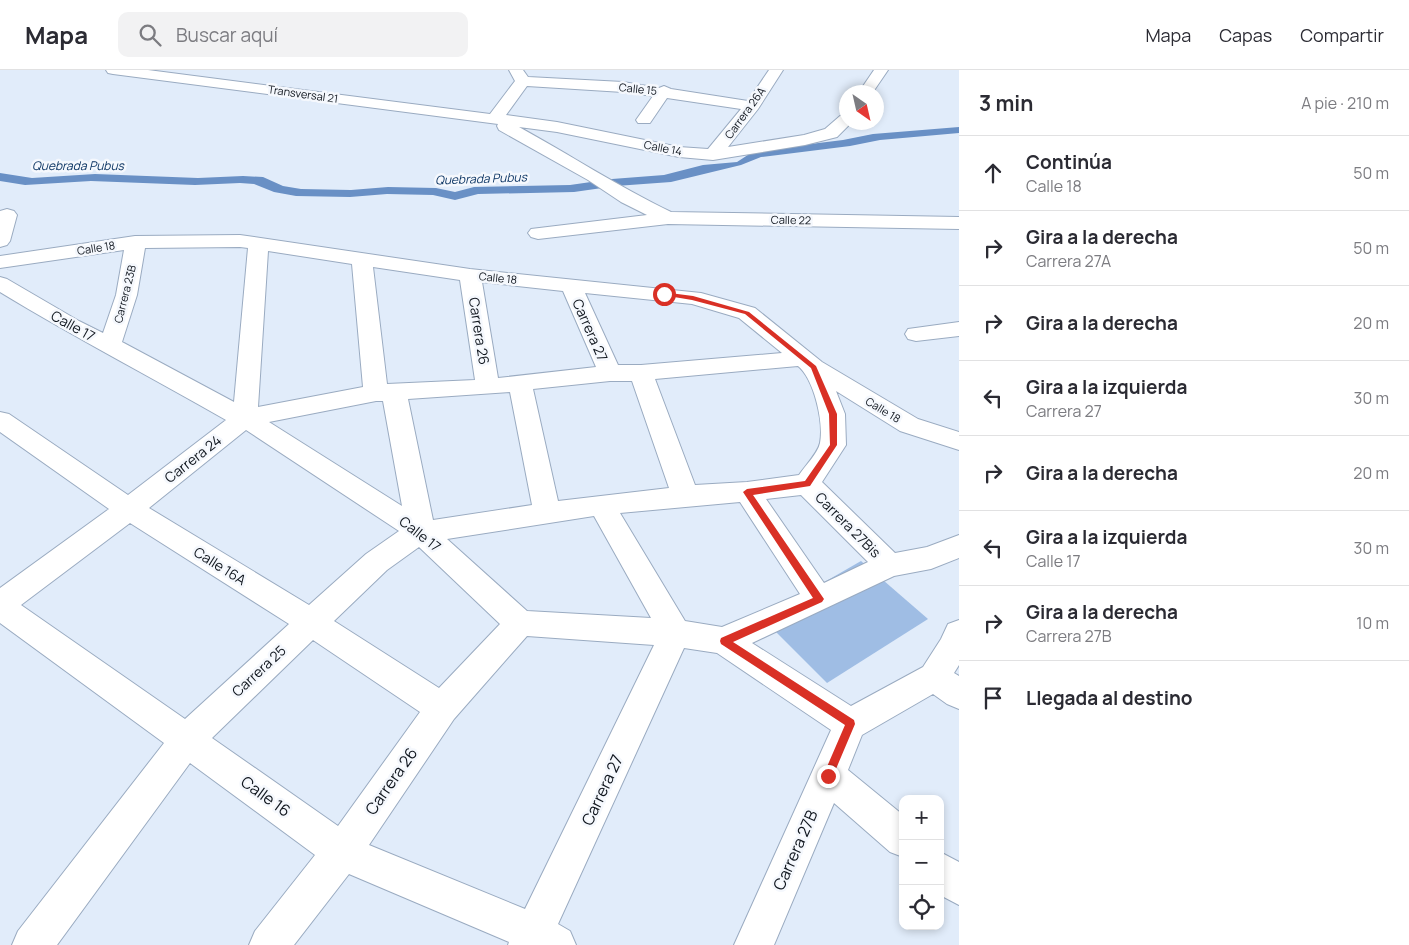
<!DOCTYPE html>
<html lang="es">
<head>
<meta charset="utf-8">
<style>
  :root { --surface:#fff; --page:#f2f2f3; --text:#2b2b33; --muted:#7c7c81; --line:#e1e1e2 }
  body { margin:0; font-family:Manrope,sans-serif; background:var(--page); color:var(--text) }
  .controls { position:absolute; right:15px; bottom:15px; display:grid; overflow:hidden; border-radius:10px; box-shadow:0 2px 8px #0003 }
  .controls button { width:45px; height:45px; display:grid; place-items:center; padding:0; border:0; border-bottom:1px solid var(--line); background:var(--surface); color:var(--text); font:25px sans-serif }
  .compass { position:absolute; left:839px; top:15px; width:45px; height:45px; border-radius:50%; background:var(--surface); box-shadow:0 2px 8px #0003; rotate:146deg }
  .stop { position:absolute; width:15px; height:15px; margin:-11px; border:4px solid #d93025; border-radius:50%; background:#fff }
  .stop.end { background:#d93025; border-color:#fff; box-shadow:0 1px 5px #0008 }
  .list { margin:0; padding:0; list-style:none }
  h2 { display:flex; justify-content:space-between; align-items:center; height:65px; margin:0; padding:0 20px; font-size:21px }
  h2 small { font-size:16px; font-weight:400; color:var(--muted) }
  .list li { display:grid; grid-template-columns:32px 1fr auto; gap:15px; align-items:center; box-sizing:border-box; height:75px; padding:0 20px; border-top:1px solid var(--line) }
  .list b { display:block; font-size:19px; white-space:nowrap }
  .list p { margin:0; font-size:16px; white-space:nowrap; color:var(--muted) }
  .list em { font-size:16px; font-style:normal; color:var(--muted) }
  .icon { flex:none; width:28px; height:28px; fill:none; stroke:currentColor; stroke-width:2; stroke-linecap:round; stroke-linejoin:round }
  .map { position:relative; flex:none; width:959px; height:875px; overflow:hidden }
  header { display:flex; align-items:center; gap:30px; box-sizing:border-box; height:70px; padding:0 25px; background:var(--surface); border-bottom:1px solid var(--line) }
  header strong { font-size:24px }
  nav { display:flex; gap:28px; margin-inline-start:auto; font-size:18px }
  .search { width:350px; height:45px; background:var(--page); display:flex; align-items:center; gap:12px; box-sizing:border-box; padding:0 18px; border-radius:10px; color:var(--muted); font-size:19px }
  main { display:flex }
  aside { flex:1; background:var(--surface) }
  .map>svg:first-child { display:block }
  .green { fill:#9fbde4 }
  .water { fill:#6990c5 }
  .lines { fill:none; stroke-linecap:round; stroke-linejoin:round }
  .minor-casing { stroke:#9aabc1; stroke-width:2 }
  .minor { fill:#fff; fill-rule:evenodd }
  .route { fill:#d93025 }
  .labels { text-anchor:middle; stroke-width:5; stroke-linejoin:round; paint-order:stroke }
  .far-street-label { font-size:11px; fill:#0f151d; stroke:#f5f8fd }
  .far-water-label { font-size:12px; font-style:italic; fill:#052f5f; stroke:#f5f8fd }
  .street-label { font-size:14px; fill:#0f151d; stroke:#f5f8fd }
  .near-street-label { font-size:16px; fill:#0f151d; stroke:#f5f8fd }
</style>
</head>
<body>
<header>
<strong>Mapa</strong>
<div class="search"><svg class="icon" aria-label="search" viewBox="0 0 24 24"><circle cx="10" cy="10" r="6"/><path d="M15 15l6 6"/></svg>Buscar aquí</div>
<nav><a>Mapa</a><a>Capas</a><a>Compartir</a></nav>
</header>
<main>
<div class="map">
<svg width="959" height="875" viewBox="0 0 959 875">
  <rect width="100%" height="100%" fill="#e1ecfa"/>
  <path class="green" d="M861 491 928 549 827 613 762 548Z"/>
  <path class="water" d="M959 57V63L880 70 850 76 761 87 741 95 671 112 616 116 574 122 478 124 455 130 433 125 387 124 350 127 296 126 274 122 254 114 240 113 195 115 91 111 25 115 0 111V103L32 108 95 104 198 108 243 106 263 107 283 116 301 119 351 120 388 117 436 118 455 122 474 117 570 115 612 109 664 105 703 95 737 92 754 81 843 70 873 64Z"/>
  <g class="lines">
    <g class="minor-casing">
      <path id="minor" d="M106 0H148L490 44 515 11 509 0H523L528 7 623 12 659 18 664 16 671 19 748 31 769 0H783L758 39 728 77 804 65 825 59 840 46 846 44V52H852L837 67 805 75 713 90 679 87 557 62 519 57C570 85 619 117 671 142L959 147V159L668 154 538 169 531 167 528 163 531 159 647 145 621 132 588 110 499 60 497 56 498 54 113 4 108 3ZM527 16 623 22 653 26 636 50 638 53H650L667 28 741 39 708 79 679 77 557 52 506 45Z
        M874 0H888L873 22H859Z
        M7 139 14 141 17 145 10 171 7 175 0 177V141Z
        M240 165 470 199 701 223 755 238 822 292 918 349 959 362V380L900 361 836 321 845 344 846 375 822 412 895 483 927 477 959 465V488L931 499 894 506 752 573 851 636 923 597 941 569 948 554 959 550V595L954 603 959 606V639L947 634 933 624 862 665 848 700 903 745V787L890 782 834 733 774 875H734L831 660 717 583 684 578 558 854 570 861 576 875H508L509 872 349 804 294 875H249L255 861 315 785 190 693 57 875H12L18 861 164 673 0 553V518L109 439 0 362V342L9 344 128 425 226 350C151 307 74 267 0 222V207L7 209 79 251 103 263 116 225 124 180 0 198V186L135 166ZM240 177 248 178 234 332 122 272 137 225 145 178ZM268 181 352 194 363 317 258 337ZM373 197 460 210 475 310 387 314ZM482 212 563 221 596 297 498 308ZM585 223 692 234 739 248 782 283 641 295H618ZM798 296C814 309 824 352 820 373 818 383 805 396 799 405L747 412 695 415 655 309ZM610 311H632L669 418 558 431 533 319ZM510 322 532 435 433 450 408 329ZM376 331H383L402 436 269 352ZM246 360 399 461 366 484 309 535 149 438ZM801 425 868 492 824 513 766 429ZM740 432 800 524 722 557 685 551 620 443ZM594 446 651 548 527 541 447 469ZM130 453 289 554 185 649 21 535ZM419 477 500 554 439 618 334 551 387 500ZM527 566 654 575 525 839 369 775 454 649ZM313 570 420 642 338 756 212 668Z
        M959 252V266L916 271 908 269 905 264 908 259Z
        M940 782 959 792V835L940 825Z"/>
    </g>
    <use href="#minor" class="minor"/>
  </g>
  <path class="route" d="M662 222 693 226 749 242 816 296 837 344V375L810 416 753 425 824 529 822 532 733 572 854 650 855 654 833 706 828 711 823 706 845 655 721 574 720 571 721 568 813 528 743 422 747 419 805 411 830 375 829 344 811 298 745 244 692 230 662 225Z"/>
  <g class="labels">
    <g class="far-street-label">
      <text transform="translate(638 19) rotate(6)" y="4">Calle 15</text>
      <text transform="translate(303 24) rotate(8)" y="4">Transversal 21</text>
      <text transform="translate(745 43) rotate(-54)" y="4">Carrera 26A</text>
      <text transform="translate(663 78) rotate(11)" y="4">Calle 14</text>
      <text transform="translate(791 150) rotate(1)" y="4">Calle 22</text>
      <text transform="translate(96 178) rotate(-9)" y="4">Calle 18</text>
      <text transform="translate(498 208) rotate(6)" y="4">Calle 18</text>
      <text transform="translate(125 224) rotate(-76)" y="4">Carrera 23B</text>
      <text transform="translate(883 340) rotate(31)" y="4">Calle 18</text>
    </g>
    <g class="far-water-label">
      <text x="78" y="100">Quebrada Pubus</text>
      <text transform="translate(481 109) rotate(-2)" y="4">Quebrada Pubus</text>
    </g>
    <g class="street-label">
      <text transform="translate(73 256) rotate(29)" y="5">Calle 17</text>
      <text transform="translate(590 260) rotate(66)" y="5">Carrera 27</text>
      <text transform="translate(479 261) rotate(81)" y="5">Carrera 26</text>
      <text transform="translate(193 389) rotate(-38)" y="5">Carrera 24</text>
      <text transform="translate(848 455) rotate(45)" y="5">Carrera 27Bis</text>
      <text transform="translate(420 464) rotate(38)" y="5">Calle 17</text>
      <text transform="translate(220 496) rotate(32)" y="5">Calle 16A</text>
      <text transform="translate(259 601) rotate(-43)" y="5">Carrera 25</text>
    </g>
    <g class="near-street-label">
      <text transform="translate(391 711) rotate(-55)" y="6">Carrera 26</text>
      <text transform="translate(602 720) rotate(-65)" y="6">Carrera 27</text>
      <text transform="translate(266 726) rotate(36)" y="6">Calle 16</text>
      <text transform="translate(795 780) rotate(-66)" y="6">Carrera 27B</text>
    </g>
  </g>
</svg>
<div class="controls">
<button>+</button>
<button>−</button>
<button><svg class="icon" aria-label="locate" viewBox="0 0 24 24"><circle cx="12" cy="12" r="6"/><path d="M12 2v4M12 18v4M2 12h4M18 12h4"/></svg></button>
</div>
<svg class="compass" viewBox="-18 -18 36 36"><path d="M0-13l5 13h-10z" fill="#e53935"/><path d="M0 13l5-13h-10z" fill="#7c7c81"/></svg>
<div class="stop" style="left:664px;top:224px"></div>
<div class="stop end" style="left:828px;top:706px"></div>
</div>
<aside>
<h2>3 min<small>A pie · 210 m</small></h2>
<ul class="list">
<li><svg class="icon" aria-label="ahead" viewBox="0 0 24 24"><path d="M12 20V5M6 11l6-6 6 6"/></svg><div><b>Continúa</b><p>Calle 18</p></div><em>50 m</em></li>
<li><svg class="icon" aria-label="right" viewBox="0 0 24 24"><path d="M7 20v-9h11M14 6l5 5-5 5"/></svg><div><b>Gira a la derecha</b><p>Carrera 27A</p></div><em>50 m</em></li>
<li><svg class="icon" aria-label="right" viewBox="0 0 24 24"><path d="M7 20v-9h11M14 6l5 5-5 5"/></svg><div><b>Gira a la derecha</b></div><em>20 m</em></li>
<li><svg class="icon" aria-label="left" viewBox="0 0 24 24"><path d="M17 20v-9H6M10 6l-5 5 5 5"/></svg><div><b>Gira a la izquierda</b><p>Carrera 27</p></div><em>30 m</em></li>
<li><svg class="icon" aria-label="right" viewBox="0 0 24 24"><path d="M7 20v-9h11M14 6l5 5-5 5"/></svg><div><b>Gira a la derecha</b></div><em>20 m</em></li>
<li><svg class="icon" aria-label="left" viewBox="0 0 24 24"><path d="M17 20v-9H6M10 6l-5 5 5 5"/></svg><div><b>Gira a la izquierda</b><p>Calle 17</p></div><em>30 m</em></li>
<li><svg class="icon" aria-label="right" viewBox="0 0 24 24"><path d="M7 20v-9h11M14 6l5 5-5 5"/></svg><div><b>Gira a la derecha</b><p>Carrera 27B</p></div><em>10 m</em></li>
<li><svg class="icon" aria-label="arrive" viewBox="0 0 24 24"><path d="M6 21V4h12l-3 4 3 4H6"/></svg><div><b>Llegada al destino</b></div></li>
</ul>
</aside>
</main>
</body>
</html>
